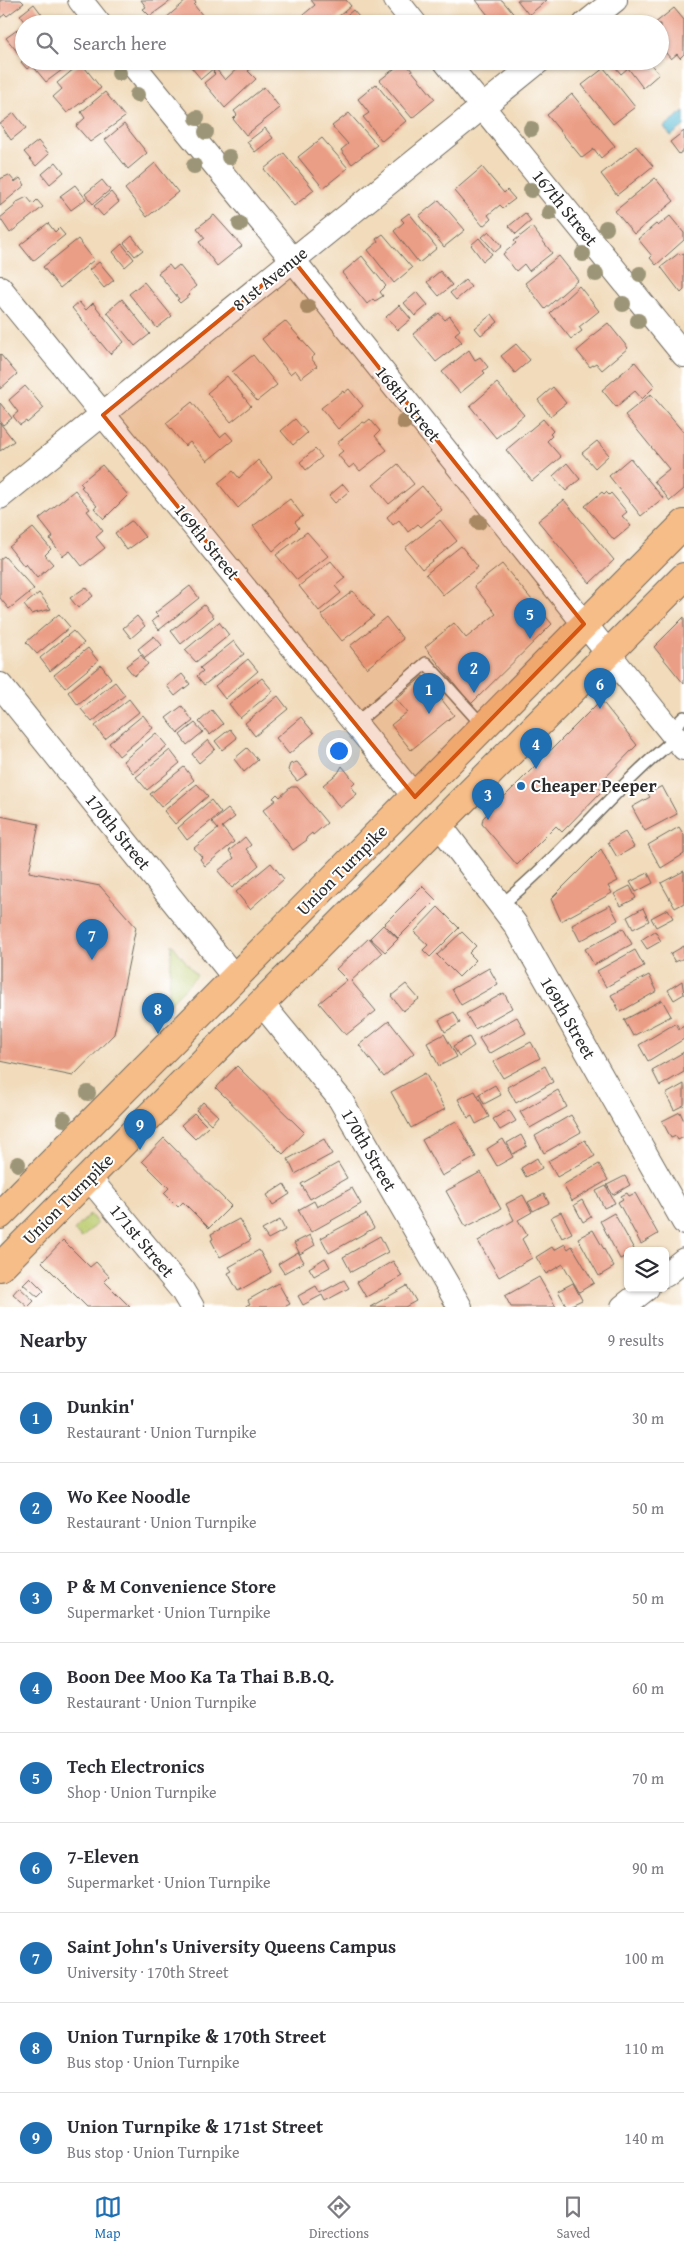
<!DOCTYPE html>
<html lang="en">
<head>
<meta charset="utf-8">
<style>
  :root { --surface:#fff; --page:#f7f7f7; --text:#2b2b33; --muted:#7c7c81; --line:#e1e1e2; --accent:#1f6fb2 }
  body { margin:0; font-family:"Gentium Book Plus",serif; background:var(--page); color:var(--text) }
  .controls { position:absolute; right:15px; bottom:15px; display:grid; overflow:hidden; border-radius:8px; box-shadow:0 1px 4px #0004 }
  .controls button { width:45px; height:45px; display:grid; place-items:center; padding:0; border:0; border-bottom:1px solid var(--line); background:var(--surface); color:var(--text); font:25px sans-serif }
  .you { position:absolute; left:338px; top:750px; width:18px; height:18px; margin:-12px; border:4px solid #fff; border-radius:50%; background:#1a73e8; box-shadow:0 0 0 8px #1a73e833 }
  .badge { display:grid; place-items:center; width:32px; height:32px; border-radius:50%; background:var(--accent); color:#fff; font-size:16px; font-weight:700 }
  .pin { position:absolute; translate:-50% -41px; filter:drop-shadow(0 1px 2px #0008) }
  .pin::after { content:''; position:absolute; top:26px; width:18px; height:15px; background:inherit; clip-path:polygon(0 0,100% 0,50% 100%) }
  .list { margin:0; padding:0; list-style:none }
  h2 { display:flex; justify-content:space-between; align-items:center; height:65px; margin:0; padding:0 20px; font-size:21px }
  h2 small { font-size:16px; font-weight:400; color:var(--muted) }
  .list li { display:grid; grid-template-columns:32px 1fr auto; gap:15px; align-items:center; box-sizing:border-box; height:90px; padding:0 20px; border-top:1px solid var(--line) }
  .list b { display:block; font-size:19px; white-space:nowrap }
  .list p { margin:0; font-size:16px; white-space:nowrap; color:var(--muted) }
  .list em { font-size:16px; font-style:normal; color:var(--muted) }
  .icon { flex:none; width:28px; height:28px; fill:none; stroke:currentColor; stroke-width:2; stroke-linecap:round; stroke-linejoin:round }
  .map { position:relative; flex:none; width:684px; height:1307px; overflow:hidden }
  .search { position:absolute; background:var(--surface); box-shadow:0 1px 4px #0004; left:15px; right:15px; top:15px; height:55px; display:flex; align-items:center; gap:12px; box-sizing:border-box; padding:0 18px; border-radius:28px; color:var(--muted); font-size:19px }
  .sheet { height:875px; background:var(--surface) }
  nav { display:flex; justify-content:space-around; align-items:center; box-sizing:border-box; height:70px; border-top:1px solid var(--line); background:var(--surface); font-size:14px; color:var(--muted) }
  nav a { display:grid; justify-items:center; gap:2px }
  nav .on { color:var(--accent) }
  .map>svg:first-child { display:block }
  .green { fill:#bccc6f; stroke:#747c4d }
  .water { fill:#55bad3; stroke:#40727f }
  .building { fill:#eb9e86 }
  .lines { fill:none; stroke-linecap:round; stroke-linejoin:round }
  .service-casing { stroke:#70695d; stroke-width:14 }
  .minor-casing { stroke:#70695d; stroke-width:26 }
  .primary-casing { stroke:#70695d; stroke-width:30 }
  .service { stroke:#fff; stroke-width:11 }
  .minor { stroke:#fff; stroke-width:24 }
  .primary { stroke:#f7bd88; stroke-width:28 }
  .tree { fill:#9c9577 }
  .marked { fill:#d5540f; fill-opacity:0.2; stroke:#d5540f; stroke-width:4; stroke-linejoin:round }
  .poi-dot { fill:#1f6fb2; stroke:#fff; stroke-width:2 }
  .labels { text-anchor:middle; stroke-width:4; stroke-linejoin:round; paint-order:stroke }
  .street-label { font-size:18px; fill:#2b2b2b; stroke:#fff }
  .poi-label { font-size:18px; font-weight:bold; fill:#2b2b2b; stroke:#fff; text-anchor:start }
</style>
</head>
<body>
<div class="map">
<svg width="684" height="1307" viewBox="0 0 684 1307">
  <rect width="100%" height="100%" fill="#fff"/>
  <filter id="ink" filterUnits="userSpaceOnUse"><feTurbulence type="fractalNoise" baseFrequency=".02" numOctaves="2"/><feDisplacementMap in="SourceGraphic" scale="10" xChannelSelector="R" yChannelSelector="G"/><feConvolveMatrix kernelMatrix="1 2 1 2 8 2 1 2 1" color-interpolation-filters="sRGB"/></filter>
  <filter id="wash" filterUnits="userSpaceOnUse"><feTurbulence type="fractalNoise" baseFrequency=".0096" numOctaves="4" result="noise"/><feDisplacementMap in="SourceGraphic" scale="20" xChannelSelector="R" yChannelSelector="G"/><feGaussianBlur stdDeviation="1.12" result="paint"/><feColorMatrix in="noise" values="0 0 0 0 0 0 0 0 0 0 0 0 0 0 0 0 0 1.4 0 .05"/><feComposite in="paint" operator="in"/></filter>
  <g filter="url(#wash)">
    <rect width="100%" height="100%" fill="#f1dbbb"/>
    <path class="green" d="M172 944 197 976 168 1005Z
      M90 1214 97 1223 82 1238 74 1231Z"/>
    <path class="water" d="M684 111V126L671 136 664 127Z"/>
    <g id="blocks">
      <path class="building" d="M0 0H21L24 3 7 16 5 14 0 18Z
        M141 0H172L150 16 143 9 146 7Z
        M187 0H194L196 3 194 5 208 22 205 24H159Z
        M311 0H346L351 6 332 22 330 20 326 24H310L303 15 315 5Z
        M476 0H502L521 23 495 24Z
        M517 0H547L529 15Z
        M34 4 49 24H27L20 15Z
        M674 8 684 20V54L680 58 677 54 671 59 660 46V24H654Z
        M353 10 365 24H336Z
        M24 25V50L19 54 6 38Z
        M24 60V61H74L46 82 32 65 27 69 21 62Z
        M186 61H220L221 62 201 79Z
        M245 61 258 63 248 71 256 79 225 108 204 83 215 74 213 72 216 69 225 80Z
        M404 61 435 99 412 118 380 80Z
        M610 61H648L659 74 643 88 628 68 621 74Z
        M81 63 101 88 67 113 53 97 62 89 57 83Z
        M604 68 635 107 613 124 582 85Z
        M376 84 406 121 382 141 363 117 369 113 358 99Z
        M264 87 280 108 246 135 233 119 237 115 234 111Z
        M105 92 125 117 90 142 76 126 85 118 81 112Z
        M572 94 615 146 601 158 594 149 582 158 547 115Z
        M14 113 26 128 11 140 0 124Z
        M349 113 377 145 352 164 341 150 348 144 332 126Z
        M124 124 147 153 128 169 105 140Z
        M265 128 273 138 255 152 247 142Z
        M684 131V150L679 154 670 142Z
        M322 138 348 168 323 188 298 157Z
        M38 141 49 154 36 166 24 152Z
        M636 146 653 166 617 195 601 174Z
        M284 153 314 190 294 206 264 169Z
        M56 162 64 172 50 184 42 174Z
        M155 163 178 192 147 217 125 189Z
        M482 167 504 193 507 190 515 199 503 208 500 205 488 215 491 219 483 226 454 191Z
        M9 175 15 182 20 178 25 185 0 206V179Z
        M655 178 674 201 634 234 615 211Z
        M102 180 110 190 93 204 85 194Z
        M75 185 86 199 71 210 60 196Z
        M111 192 119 202 103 216 94 206Z
        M27 197 33 204 37 200 43 207 10 233 0 218 15 206 17 202Z
        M439 200 465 230 444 247 419 216Z
        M409 213 437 248 419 263 394 231 404 222 401 219Z
        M525 213 531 221 516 234 509 226Z
        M214 215 242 246 217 266 199 242 205 238 197 228Z
        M670 216 684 233V240L656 265 650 258 652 256 638 239 656 224 658 226Z
        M48 223 55 232 59 228 65 235 33 261 20 245Z
        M532 227 552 253 529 271 524 264 516 271 503 254 516 243 514 241Z
        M489 231 502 246 495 252 482 237Z
        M383 234 412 268 394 283 368 250 378 242 376 239Z
        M132 236 143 250 135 256 124 243Z
        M479 238 492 254 483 261 471 245Z
        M78 239 94 260 60 288 43 267Z
        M122 244 134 259 125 267 113 252Z
        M679 253 680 255 684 253V290L681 293 661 267Z
        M362 256 386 286 380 292 383 296 375 301 373 299 367 304 342 273Z
        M559 256 578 280 545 309 525 283Z
        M99 262 114 280 104 288 89 270Z
        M169 265 173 270 179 265 196 286 188 293 190 295 180 303 177 300 179 299 158 273Z
        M440 271 452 285 439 296 427 282Z
        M465 280 471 287 456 300 450 293Z
        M144 282 172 316 157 328 129 294Z
        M579 286 599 311 579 327 582 331 571 339 550 313Z
        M417 292 428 305 415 316 404 303Z
        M122 299 150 334 135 346 107 312Z
        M79 302 86 310 93 303 124 342 110 354 72 308Z
        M399 305 411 319 398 330 386 317Z
        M439 313 445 320 450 316 460 330 455 334 462 342 436 362 413 334Z
        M492 314 498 322 481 335 475 328Z
        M285 321 315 355 311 358 317 366 301 378 295 370 290 374 262 339Z
        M608 323 628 348 602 370 596 363 590 367 577 351 590 340 589 338Z
        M516 344 530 360 515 373 501 356Z
        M469 350 475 360 480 357 488 367 483 371 485 373 460 393 442 372Z
        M0 354 17 374 0 389Z
        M253 355 277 385 257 401 232 372Z
        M635 362 655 386 642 399 635 391 616 407 602 390Z
        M227 376 251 406 231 422 207 393Z
        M497 383 524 415 496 438 470 406Z
        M25 386 44 408 27 423 26 421 20 425 13 416 18 412 9 400Z
        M553 387 566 403 550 416 538 400Z
        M349 389 363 406 338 429 321 408 343 391 344 393Z
        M651 394 684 433V489L670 501 654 481 669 469 625 415Z
        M192 402 220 437 226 432 233 440 207 461 190 442 185 446 166 423Z
        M0 403 12 418 3 425 0 421Z
        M295 419 307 433 293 445 281 431Z
        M370 419 380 431 375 436 387 450 360 471 354 464 349 468 338 455 343 451 337 443 363 422 365 423Z
        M543 419 553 431 550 434 552 436 547 441 561 457 532 481 506 450Z
        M0 423 14 441 0 451Z
        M597 441 609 455 595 468 582 453Z
        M315 449 322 457 306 470 300 462Z
        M630 458 663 498 641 516 609 476Z
        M258 460 272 477 238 508 218 483 233 471 239 478Z
        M567 463 580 479 566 491 553 476Z
        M398 464 414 484 389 504 373 485Z
        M102 465 128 495 104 519 94 508 97 506 81 487 83 486 80 483Z
        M343 484 349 491 335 503 329 496Z
        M422 486 442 510 421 527 418 524 408 532 399 520 393 525 387 517Z
        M75 490 90 509 87 511 103 531 96 537 105 548 82 566 70 551 63 556 50 539 53 537 39 519Z
        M602 492 604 494 606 492 609 495 611 493 627 512 622 516 631 526 614 540 585 506Z
        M290 499 303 516 295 522 299 528 273 551 253 526Z
        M564 500 614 560 590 583 538 521Z
        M440 520 457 541 422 569 405 548Z
        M131 521 133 522 145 537 127 550 115 533Z
        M33 528 51 549 45 555 53 564 37 578 26 564 24 566 9 547Z
        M307 532 328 556 297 580 276 555Z
        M461 546 478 567 443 595 426 574Z
        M4 556 34 589 9 609 0 598V559Z
        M331 561 345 578 335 586 341 593 319 611 299 586Z
        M502 564 552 624 471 704 425 647 454 623 466 638 496 614 474 586Z
        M190 586 199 598 159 630 152 621 158 616 155 613Z
        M86 587 93 596 78 608 70 598Z
        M353 591 374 616 342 641 321 615Z
        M39 593 51 609 31 614 24 605Z
        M204 605 214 617 181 644 171 631Z
        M59 614 70 627 37 654 26 642Z
        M137 616 145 626 131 638 123 628Z
        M386 617 403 639 367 668 350 646Z
        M684 617V684L654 647Z
        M219 622 229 635 196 662 185 650Z
        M73 631 84 643 50 671 40 658Z
        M154 636 162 645 145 658 138 649Z
        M234 641 244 654 204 685 197 676 203 671 200 668Z
        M88 648 98 661 65 688 54 675Z
        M141 655 148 664 134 676 126 666Z
        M248 659 258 671 225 699 215 686Z
        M101 665 111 678 78 705 68 692Z
        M182 674 190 684 175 696 167 686Z
        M423 676 454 715 411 750 391 725 407 712 396 699Z
        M262 678 273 691 240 718 229 704Z
        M115 682 125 695 92 722 81 709Z
        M278 696 288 709 255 736 245 723Z
        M129 699 139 712 105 739 95 726Z
        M601 700 637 745 597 786 602 791 562 832 556 826 517 865 482 824 483 818Z
        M182 706 193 721 178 733 166 718Z
        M212 710 223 724 210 735 199 722Z
        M143 715 153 728 119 756 109 743Z
        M301 717 314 733 289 754 276 738Z
        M195 723 203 732 187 745 180 735Z
        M230 729 237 738 222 750 215 741Z
        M156 733 167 746 133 773 123 761Z
        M208 740 215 749 199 763 192 754Z
        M247 748 258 760 244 772 234 759Z
        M170 750 180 763 147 790 136 777Z
        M297 762 307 774 297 781 288 770 290 764Z
        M342 766 355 782 351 786 357 794 340 808 323 785 338 773Z
        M184 767 194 780 161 807 150 794Z
        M197 784 208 796 175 824 164 811Z
        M662 786 677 814 645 831 632 807 650 797 648 794Z
        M291 787H297L327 823 313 835 312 833 306 838 307 840 293 850 263 810 276 800 273 798 277 794 280 797Z
        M211 800 221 813 187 840 178 828Z
        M228 809 235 817 222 827 234 842 205 866 200 859 202 857 194 848 218 829 212 822Z
        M0 816 39 824 29 872 100 886 136 927 114 1034 73 1076 0 1061Z
        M679 827 684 835V854L661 868 648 845Z
        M625 832 634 847 617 857 608 842Z
        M245 837 251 845 246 849 259 865 232 888 218 871 234 858 229 851Z
        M601 849 618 881 608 886 612 893 561 921 551 899Z
        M271 863 284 879 250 909 236 892Z
        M684 871V903L675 908 661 883Z
        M648 873 653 883 636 892 630 882Z
        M422 886 436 900 398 938 384 924Z
        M630 886 636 898 621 906 614 894Z
        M610 905 618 920 580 941 572 925Z
        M438 907 459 928 430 957 423 950 428 945 414 932Z
        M643 908 649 921 633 929 627 917Z
        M668 909 673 918 656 927 651 918Z
        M383 925 398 939 385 952 370 938Z
        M623 928 632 944 594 965 585 949Z
        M655 931 661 941 647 949 641 940Z
        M462 932 476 946 469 953 476 960 459 977 437 955Z
        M369 938 382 953 351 981 376 1011 346 1035 319 1003 347 980 336 969Z
        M684 946V958L675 962 670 954Z
        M635 950 644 966 606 987 597 971Z
        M489 968 498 984 461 1005 452 989Z
        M649 975 657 991 620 1012 611 995Z
        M682 981 684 994 674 1000 668 990Z
        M406 984 419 999 403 1011 391 996Z
        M504 993 512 1008 475 1029 466 1014Z
        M662 1000 671 1016 633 1036 624 1020Z
        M454 1012 460 1023 445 1032 439 1020Z
        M517 1017 526 1033 489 1054 479 1038Z
        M389 1021 414 1053 384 1077 359 1045Z
        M676 1023 679 1029 684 1026V1039L648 1061 639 1045Z
        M444 1034 457 1057 439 1066 427 1043Z
        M469 1037 474 1046 459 1056 453 1046Z
        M531 1042 540 1058 503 1078 493 1062Z
        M684 1052V1072L660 1086 652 1070Z
        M237 1066 304 1132 283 1154 216 1088Z
        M545 1066 553 1082 516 1103 507 1087Z
        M425 1073 445 1109 411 1128 391 1092Z
        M684 1084V1105L674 1110 666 1094Z
        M495 1085 501 1095 484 1104 479 1094Z
        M558 1090 567 1107 530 1128 520 1112Z
        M475 1091 489 1117 476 1124 472 1116 468 1118 458 1099Z
        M203 1102 218 1116 211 1124 196 1110Z
        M509 1110 516 1121 500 1130 493 1119Z
        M680 1112 684 1121V1137L678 1140 676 1136 671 1138 662 1121Z
        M194 1113 208 1127 195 1139 181 1125Z
        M571 1115 581 1132 544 1153 535 1136Z
        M456 1121 476 1157 442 1176 422 1140Z
        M521 1135 527 1146 513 1154 507 1143Z
        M164 1138 231 1206 209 1228 183 1202 178 1207 164 1193 169 1188 142 1161Z
        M324 1139 332 1154 295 1174 288 1159Z
        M503 1139 513 1157 497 1166 487 1149Z
        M585 1140 595 1156 557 1177 548 1161Z
        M537 1158 542 1168 526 1177 521 1168Z
        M338 1163 347 1178 310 1199 301 1184Z
        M599 1164 608 1180 572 1201 563 1185Z
        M481 1172 501 1209 466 1227 446 1191Z
        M625 1176 630 1185 613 1195 607 1185Z
        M284 1184 290 1194 273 1205 267 1195Z
        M606 1186 615 1203 604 1208 596 1191Z
        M352 1188 361 1204 311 1232 298 1210 314 1201 317 1207Z
        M627 1193 629 1196 635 1193 658 1234 641 1244 618 1202 623 1199 621 1196Z
        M544 1194 549 1203 533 1211 528 1202Z
        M523 1195 532 1212 518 1220 527 1235 522 1239 532 1258 499 1277 478 1241 514 1220 506 1204Z
        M582 1200 591 1217 583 1222 574 1205Z
        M561 1212 572 1233 562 1238 551 1217Z
        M614 1213 635 1251H628V1255L620 1259 600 1221Z
        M366 1214 374 1228 329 1253 321 1238Z
        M239 1219 251 1240 220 1257 211 1240 213 1239 211 1234Z
        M280 1220 285 1230 268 1239 262 1230Z
        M593 1230 614 1267 599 1276 578 1238Z
        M310 1235 315 1245 300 1254 294 1243Z
        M380 1236 388 1252 351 1272 343 1257Z
        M63 1240 90 1267 96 1262 109 1276 104 1281 130 1307H87L42 1262Z
        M565 1244 568 1249 572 1246 594 1283 579 1292 563 1264 546 1274 536 1257 552 1247 554 1250Z
        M259 1250 271 1272 238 1291 228 1273 232 1271 229 1267Z
        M298 1252 304 1262 284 1273 278 1264Z
        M325 1258 330 1267 314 1276 309 1268Z
        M393 1261 402 1276 366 1297 357 1282Z
        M30 1277 44 1291 38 1297 23 1284Z
        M539 1277 556 1307H511L505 1296Z
        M344 1280 349 1288 325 1301 322 1295 303 1305 298 1296 316 1286 320 1293Z
        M278 1283 290 1304 284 1307H248L247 1305 250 1304 248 1300Z
        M573 1283 582 1300 567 1307 558 1291Z
        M407 1286 416 1301 405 1307H370Z
        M19 1287 34 1301 28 1307 13 1294Z"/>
    </g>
  </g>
  <g filter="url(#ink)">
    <use href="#blocks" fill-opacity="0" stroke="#70695d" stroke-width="1"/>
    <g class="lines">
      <g class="service-casing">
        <path id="service" d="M355 724 426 663 484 727
          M670 731 684 717
          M501 905C564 854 613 789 676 738"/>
      </g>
      <g class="minor-casing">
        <path id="minor" d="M80 0 99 24
          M396 0 415 24
          M585 24 615 0
          M130 61 293 260 684 748
          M445 61 684 355
          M0 288 415 797
          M0 497 539 61
          M0 685 235 978
          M438 823 515 924 684 1222
          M262 1004 340 1099 460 1307
          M89 1178 182 1290 192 1307
          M665 1275 684 1260
          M623 1307 647 1288"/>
      </g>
      <g class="primary-casing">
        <path id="primary" d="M0 1215 684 524
          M0 1267 684 577"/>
      </g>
      <use href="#service" class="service"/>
      <use href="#minor" class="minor"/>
      <use href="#primary" class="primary"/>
    </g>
    <g class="tree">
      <circle cx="119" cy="73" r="8"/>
      <circle cx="137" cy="95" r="8"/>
      <circle cx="197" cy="118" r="8"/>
      <circle cx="531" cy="129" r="8"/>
      <circle cx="206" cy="132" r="8"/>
      <circle cx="229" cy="157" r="8"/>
      <circle cx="194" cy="166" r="8"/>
      <circle cx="531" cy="190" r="8"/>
      <circle cx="549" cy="213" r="8"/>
      <circle cx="240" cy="224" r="8"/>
      <circle cx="606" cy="228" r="8"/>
      <circle cx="583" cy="254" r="8"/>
      <circle cx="596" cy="274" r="8"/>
      <circle cx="640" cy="274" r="8"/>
      <circle cx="623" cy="304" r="8"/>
      <circle cx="308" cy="307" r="8"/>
      <circle cx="638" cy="321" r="8"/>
      <circle cx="404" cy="422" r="8"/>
      <circle cx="479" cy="522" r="8"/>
      <circle cx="88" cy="1093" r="8"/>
      <circle cx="64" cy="1119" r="8"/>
      <circle cx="18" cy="1164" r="8"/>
    </g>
  </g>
  <path class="marked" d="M293 260 584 624 415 797 103 415Z"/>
  <circle class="poi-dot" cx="521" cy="786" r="5"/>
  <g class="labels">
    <g class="street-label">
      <text transform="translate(565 208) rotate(51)" y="6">167th Street</text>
      <text transform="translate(270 279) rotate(-39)" y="6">81st Avenue</text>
      <text transform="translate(408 404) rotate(51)" y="6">168th Street</text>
      <text transform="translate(207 542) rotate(51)" y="6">169th Street</text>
      <text transform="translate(118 832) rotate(51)" y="6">170th Street</text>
      <text transform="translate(342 870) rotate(-45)" y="6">Union Turnpike</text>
      <text transform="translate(568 1018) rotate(60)" y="6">169th Street</text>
      <text transform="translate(369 1150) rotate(60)" y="6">170th Street</text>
      <text transform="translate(68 1199) rotate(-45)" y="6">Union Turnpike</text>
      <text transform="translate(142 1241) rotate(50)" y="6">171st Street</text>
    </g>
    <g class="poi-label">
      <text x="531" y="792">Cheaper Peeper</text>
    </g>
  </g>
</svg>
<div class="controls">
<button><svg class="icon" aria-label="layers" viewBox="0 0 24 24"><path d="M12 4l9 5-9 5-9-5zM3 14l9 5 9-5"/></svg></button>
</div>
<div class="you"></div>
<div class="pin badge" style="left:429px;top:714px">1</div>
<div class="pin badge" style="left:474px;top:693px">2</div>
<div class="pin badge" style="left:488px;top:820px">3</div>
<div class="pin badge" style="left:536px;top:769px">4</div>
<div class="pin badge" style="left:530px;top:639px">5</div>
<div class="pin badge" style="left:600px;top:709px">6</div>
<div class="pin badge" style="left:92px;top:960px">7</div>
<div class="pin badge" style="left:158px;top:1034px">8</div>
<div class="pin badge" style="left:140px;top:1150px">9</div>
<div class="search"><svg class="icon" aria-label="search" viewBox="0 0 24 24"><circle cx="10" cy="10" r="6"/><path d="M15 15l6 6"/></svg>Search here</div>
</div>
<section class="sheet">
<h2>Nearby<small>9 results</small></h2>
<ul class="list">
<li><span class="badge">1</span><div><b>Dunkin'</b><p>Restaurant · Union Turnpike</p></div><em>30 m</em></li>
<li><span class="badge">2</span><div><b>Wo Kee Noodle</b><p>Restaurant · Union Turnpike</p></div><em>50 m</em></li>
<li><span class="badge">3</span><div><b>P &amp; M Convenience Store</b><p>Supermarket · Union Turnpike</p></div><em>50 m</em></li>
<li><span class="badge">4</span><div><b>Boon Dee Moo Ka Ta Thai B.B.Q.</b><p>Restaurant · Union Turnpike</p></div><em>60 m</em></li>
<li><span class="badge">5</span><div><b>Tech Electronics</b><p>Shop · Union Turnpike</p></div><em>70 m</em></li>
<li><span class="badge">6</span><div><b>7-Eleven</b><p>Supermarket · Union Turnpike</p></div><em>90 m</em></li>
<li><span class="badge">7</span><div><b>Saint John's University Queens Campus</b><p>University · 170th Street</p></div><em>100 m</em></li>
<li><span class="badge">8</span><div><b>Union Turnpike &amp; 170th Street</b><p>Bus stop · Union Turnpike</p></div><em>110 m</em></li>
<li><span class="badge">9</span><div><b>Union Turnpike &amp; 171st Street</b><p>Bus stop · Union Turnpike</p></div><em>140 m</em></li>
</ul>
</section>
<nav>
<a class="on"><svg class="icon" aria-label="map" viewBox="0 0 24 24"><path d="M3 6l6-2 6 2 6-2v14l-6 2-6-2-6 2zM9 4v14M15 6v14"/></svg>Map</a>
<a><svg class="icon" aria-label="directions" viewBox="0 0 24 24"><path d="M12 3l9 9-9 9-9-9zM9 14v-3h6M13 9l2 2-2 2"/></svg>Directions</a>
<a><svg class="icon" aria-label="saved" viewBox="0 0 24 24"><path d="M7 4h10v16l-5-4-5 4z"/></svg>Saved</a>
</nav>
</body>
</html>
